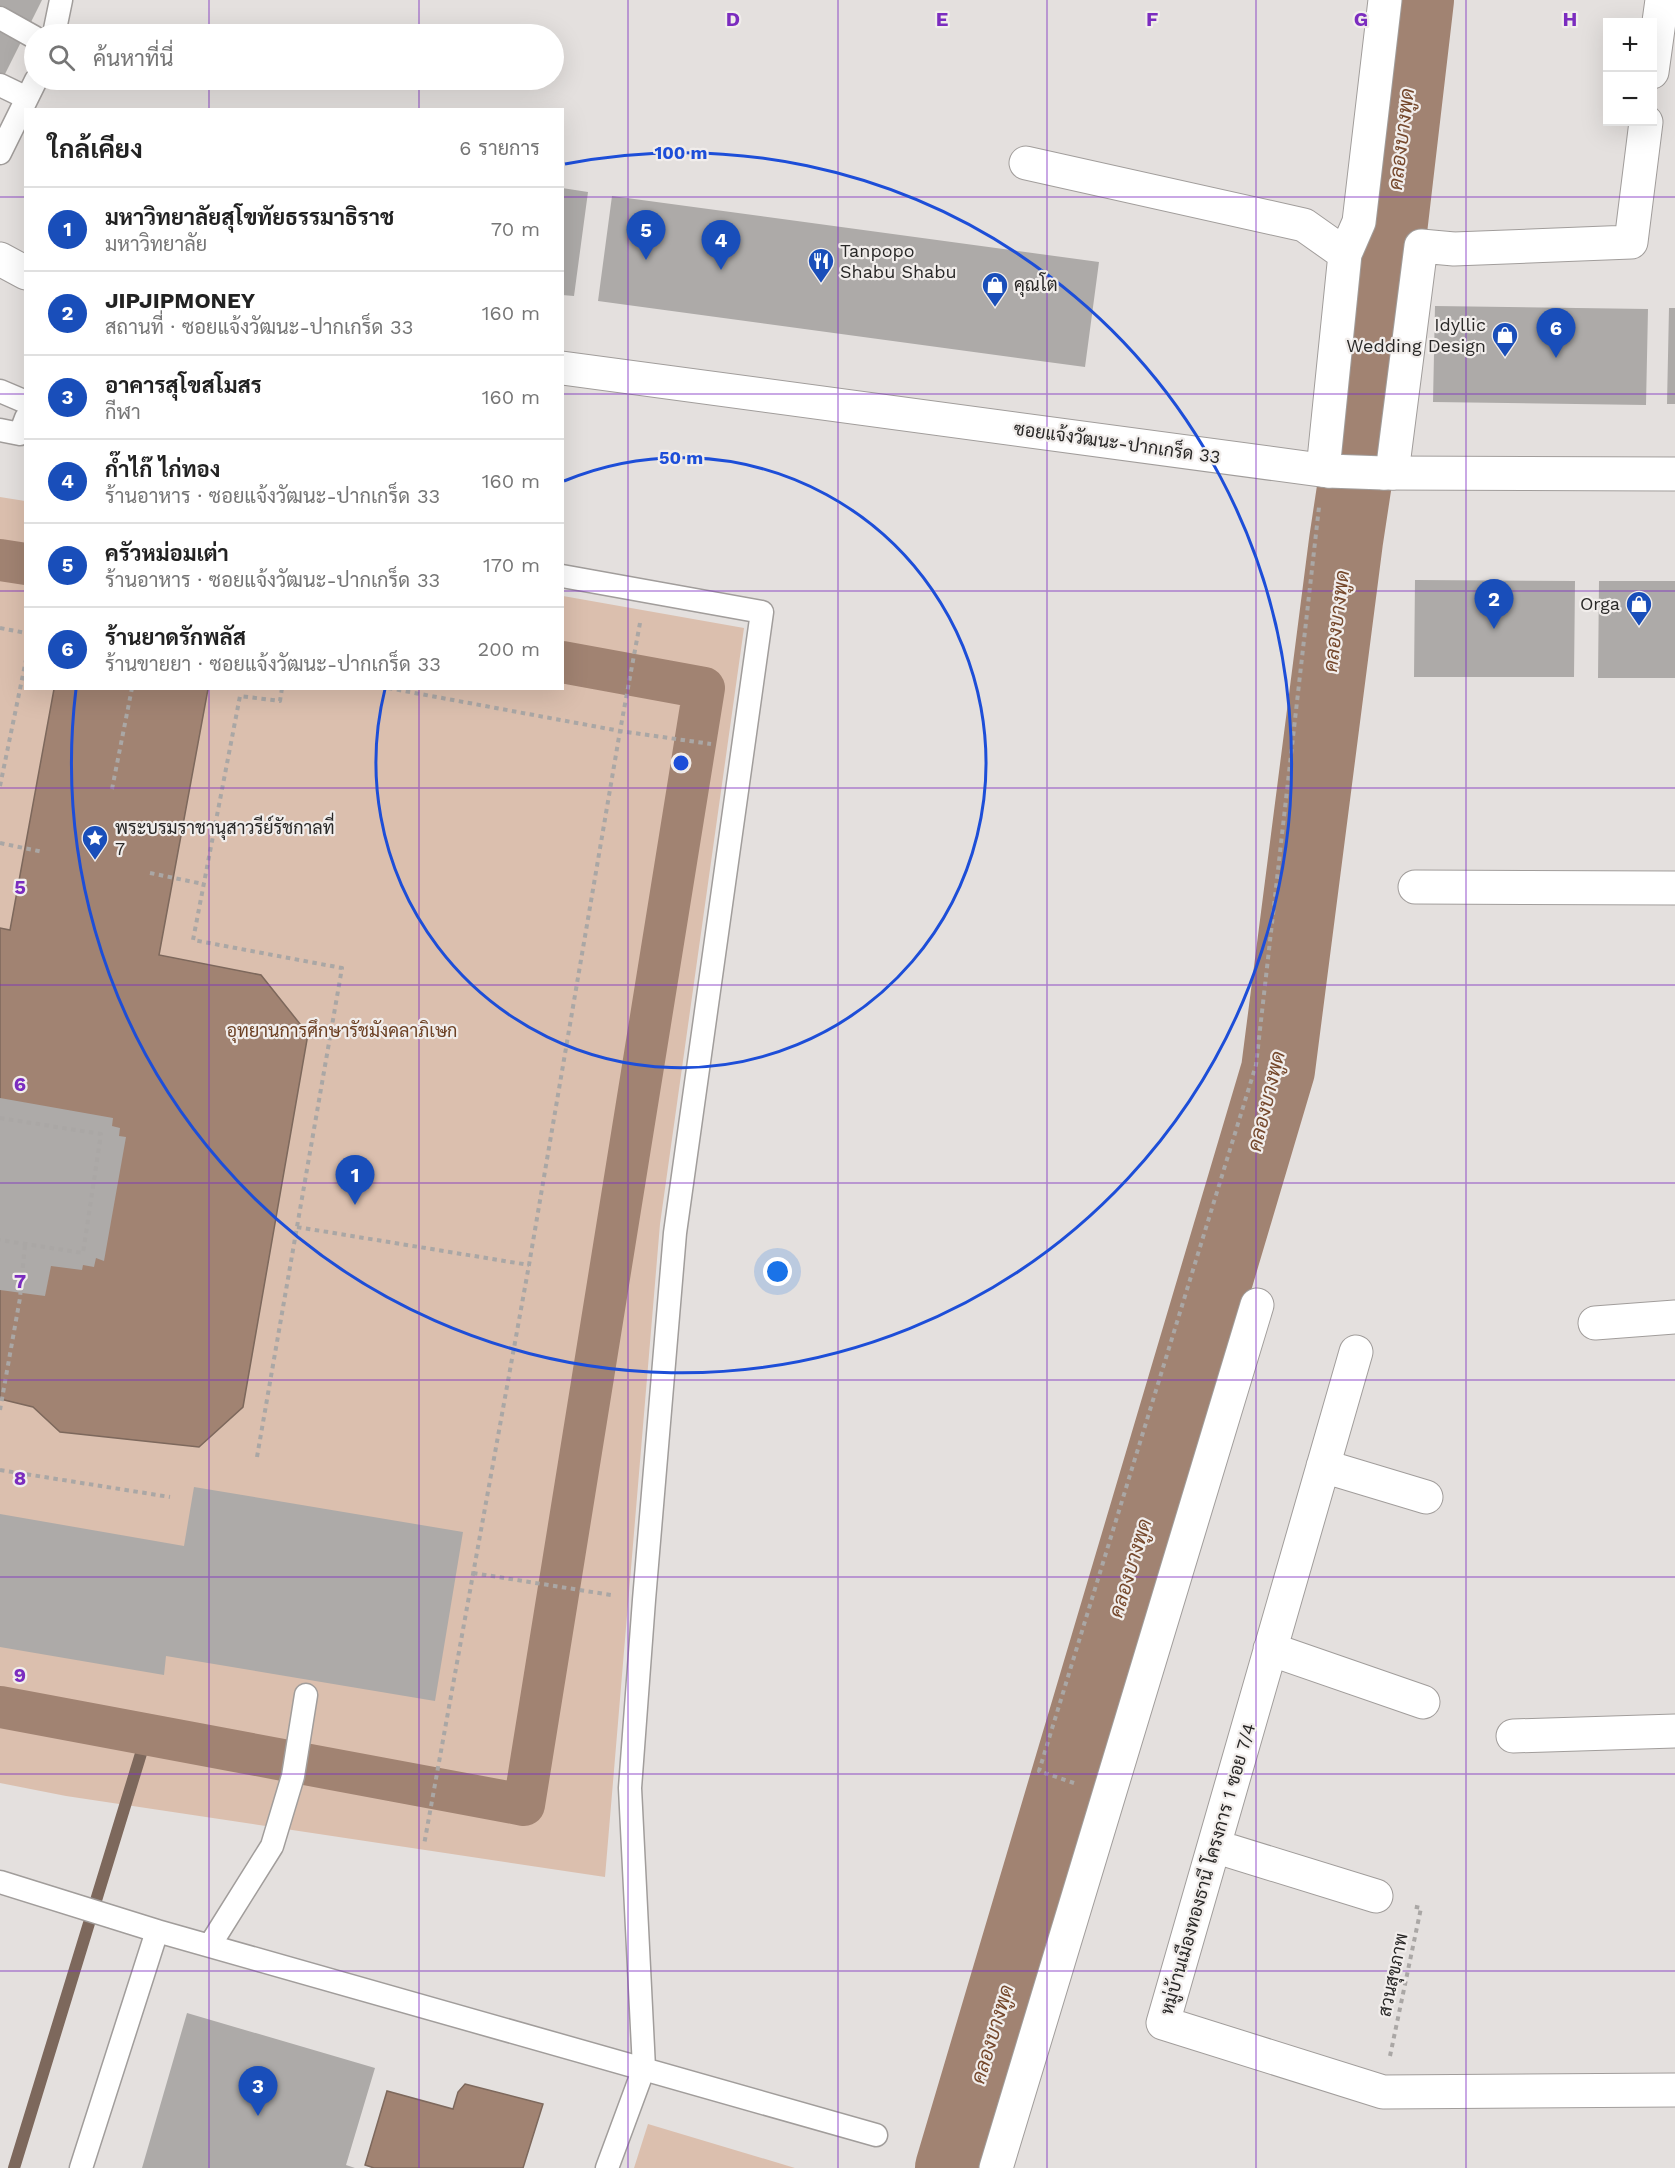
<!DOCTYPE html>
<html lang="th">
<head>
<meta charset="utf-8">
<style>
  :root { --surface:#fff; --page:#f6f6f6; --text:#222; --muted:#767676; --line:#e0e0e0; --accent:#194eba }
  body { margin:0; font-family:"Work Sans",Sarabun,sans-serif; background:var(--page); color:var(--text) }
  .controls { position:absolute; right:18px; top:18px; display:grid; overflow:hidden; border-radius:0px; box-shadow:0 6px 24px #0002 }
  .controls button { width:54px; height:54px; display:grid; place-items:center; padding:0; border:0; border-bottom:2px solid var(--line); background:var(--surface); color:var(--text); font:30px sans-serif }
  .you { position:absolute; left:778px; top:1272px; width:21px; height:21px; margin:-15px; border:4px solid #fff; border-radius:50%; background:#1a73e8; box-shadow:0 0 0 9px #1a73e833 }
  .badge { display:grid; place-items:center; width:39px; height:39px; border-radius:50%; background:var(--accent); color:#fff; font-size:20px; font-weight:700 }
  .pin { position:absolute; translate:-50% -50px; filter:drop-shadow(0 2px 3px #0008) }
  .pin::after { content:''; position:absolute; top:32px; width:21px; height:18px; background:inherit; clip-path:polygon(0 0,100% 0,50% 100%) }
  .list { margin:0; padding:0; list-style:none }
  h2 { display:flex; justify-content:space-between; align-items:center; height:78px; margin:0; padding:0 24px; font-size:26px }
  h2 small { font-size:20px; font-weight:400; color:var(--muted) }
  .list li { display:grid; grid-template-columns:39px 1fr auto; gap:18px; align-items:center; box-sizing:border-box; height:84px; padding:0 24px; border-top:2px solid var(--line) }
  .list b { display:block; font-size:22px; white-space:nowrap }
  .list p { margin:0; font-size:20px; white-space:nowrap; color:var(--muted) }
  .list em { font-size:20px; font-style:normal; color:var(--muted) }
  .icon { flex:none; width:33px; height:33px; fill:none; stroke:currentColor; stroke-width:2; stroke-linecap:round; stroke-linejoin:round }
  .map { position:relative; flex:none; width:1675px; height:2168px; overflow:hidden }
  .search { position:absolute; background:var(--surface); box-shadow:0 6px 24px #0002; left:24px; top:24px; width:540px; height:66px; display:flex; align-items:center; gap:15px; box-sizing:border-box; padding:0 21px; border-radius:33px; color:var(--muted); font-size:22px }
  .panel { position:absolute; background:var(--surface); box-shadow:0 6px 24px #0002; left:24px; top:108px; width:540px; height:582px; border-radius:0px }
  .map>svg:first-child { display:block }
  .green { fill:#dbbfae }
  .water { fill:#a18372; stroke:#7d685c; stroke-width:1.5 }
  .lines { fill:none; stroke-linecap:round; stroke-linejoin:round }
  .stream { stroke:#7d685c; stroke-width:12 }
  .canal { stroke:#a18372; stroke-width:42 }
  .river { stroke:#a18372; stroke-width:74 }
  .building { fill:#adaaa8 }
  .lane-casing { stroke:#a19d9b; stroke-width:25 }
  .street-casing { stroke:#a19d9b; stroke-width:35 }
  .secondary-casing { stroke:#a19d9b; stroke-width:35 }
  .path { stroke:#aaa7a5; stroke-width:4; stroke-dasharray:4.5 4.5; stroke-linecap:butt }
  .lane { stroke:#fff; stroke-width:22 }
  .street { stroke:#fff; stroke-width:33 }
  .secondary { stroke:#fff; stroke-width:33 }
  .grid { fill:none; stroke:#7b2cbf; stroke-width:1.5; stroke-opacity:0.55 }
  .ring { fill:none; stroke:#1d4ed8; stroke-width:3 }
  .labels { text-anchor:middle; stroke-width:4.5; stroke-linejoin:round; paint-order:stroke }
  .poi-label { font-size:18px; fill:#292827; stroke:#f1edeb; text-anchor:start }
  .street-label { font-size:18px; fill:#292827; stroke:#f1edeb }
  .park-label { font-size:18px; fill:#6c4024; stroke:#f1edeb }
  .water-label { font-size:20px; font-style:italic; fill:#75482c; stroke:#f1edeb }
  .grid-label { font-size:20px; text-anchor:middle; font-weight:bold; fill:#7b2cbf; stroke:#f1edeb; stroke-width:4.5; stroke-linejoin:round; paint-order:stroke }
  .centre { fill:#1d4ed8; stroke:#f1edeb; stroke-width:3 }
  .ring-label { font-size:18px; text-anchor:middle; font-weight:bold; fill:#1d4ed8; stroke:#f1edeb; stroke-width:4.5; stroke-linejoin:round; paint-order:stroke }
</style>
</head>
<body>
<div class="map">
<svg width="1675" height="2168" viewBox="0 0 1675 2168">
  <rect width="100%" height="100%" fill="#e4e0de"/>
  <path class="green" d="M0 497 25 501 26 688H562L563 596 744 628 660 1224 605 1877 66 1796 0 1783Z
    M648 2124 795 2168H634Z"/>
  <path class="water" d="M54 689H208L159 955 261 975 308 1034 243 1407 199 1447 60 1432 33 1407 0 1399V928L10 930Z
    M465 2084 543 2104 523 2168H374L365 2165 387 2091 453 2109 458 2092Z"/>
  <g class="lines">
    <path class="stream" d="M14 2168 147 1734"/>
    <path class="canal" d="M0 560 26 564
      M0 1707 524 1805 704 688 562 662"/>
    <path class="river" d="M952 2168 1278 1070 1346 541 1380 317 1417 0"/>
  </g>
  <path class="building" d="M0 0H42L0 84Z
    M562 188 588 192 574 296 562 295Z
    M612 196 1099 262 1085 367 598 301Z
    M1435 306 1648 309 1646 405 1433 402Z
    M1669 308H1675V404H1667Z
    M1415 580 1575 581 1574 677H1414Z
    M1599 581H1675V678H1598Z
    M0 1098 113 1118 112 1126 120 1128 119 1136 126 1137 104 1261 96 1258 94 1267 83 1265 82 1270 51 1266 45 1296 0 1290Z
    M194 1487 463 1532 435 1701 166 1656 164 1675 0 1647V1514L184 1546Z
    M187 2013 375 2068 346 2165 355 2168H142Z"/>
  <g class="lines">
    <g class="lane-casing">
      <path id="lane" d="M0 18 34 37
        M54 34 61 0
        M0 85 27 98
        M0 153 36 80
        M0 391 26 402
        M0 430 20 434 26 418
        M562 576 762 612 675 1233 644 1600 630 1788 644 2068 607 2168
        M0 1882 157 1931 876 2135
        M210 1945 272 1846 293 1776 306 1695
        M81 2168 157 1931"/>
    </g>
    <g class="street-casing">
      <path id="street" d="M1652 72 1662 0
        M1026 163 1304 225 1345 254
        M1323 470 1345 254 1359 222 1385 0
        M1328 471 1384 473
        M1392 473 1421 246 1454 249 1631 242 1646 122
        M1415 887 1675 888
        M1595 1323 1675 1317
        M1356 1352 1163 2023 1383 2092 1675 2090
        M1323 1466 1426 1497
        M1270 1649 1423 1702
        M1513 1736 1675 1731
        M1214 1846 1376 1896
        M996 2168 1257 1305"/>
    </g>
    <g class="secondary-casing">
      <path id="secondary" d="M0 259 26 273
        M562 368 1328 471
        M1384 473 1675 474"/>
    </g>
    <path class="path" d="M640 623 620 731 711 744
      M0 628 26 633
      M388 688 620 731 529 1265 424 1845
      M0 786 26 660
      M112 789 132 688
      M0 843 43 852
      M150 873 203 884
      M0 1118 101 1134 83 1253 0 1240
      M297 1227 529 1265
      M0 1410 20 1298 25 1244
      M257 1457 342 968 193 940 240 696 280 701 282 688
      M0 1470 170 1497
      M473 1573 611 1595
      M1074 1783 1039 1771 1256 1065 1319 507
      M1390 2056 1421 1908 1411 1906"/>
    <use href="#lane" class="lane"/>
    <use href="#street" class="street"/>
    <use href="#secondary" class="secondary"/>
  </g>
  <path class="grid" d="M209 0V34M419 0V34M628 0V2168M838 0V2168M1047 0V2168M1256 0V2168M1466 0V2168M209 80V110M419 80V110M0 197H26M562 197H1675M0 394H26M562 394H1675M0 591H26M562 591H1675M209 688V2168M419 688V2168M0 788H1675M0 985H1675M0 1183H1675M0 1380H1675M0 1577H1675M0 1774H1675M0 1971H1675"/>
  <g class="ring">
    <path d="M564 481A305 305 0 1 1 385 689"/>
    <path d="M565 164A610 610 0 1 1 76 689"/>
  </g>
  <defs>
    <g id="restaurant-pin" transform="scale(1.35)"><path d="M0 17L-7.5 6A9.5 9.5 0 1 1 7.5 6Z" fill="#194eba" stroke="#f1edeb"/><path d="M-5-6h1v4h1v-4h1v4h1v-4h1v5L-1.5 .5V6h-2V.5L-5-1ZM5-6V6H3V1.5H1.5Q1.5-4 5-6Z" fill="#fff"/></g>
    <g id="shop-pin" transform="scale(1.35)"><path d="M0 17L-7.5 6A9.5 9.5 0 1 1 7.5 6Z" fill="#194eba" stroke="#f1edeb"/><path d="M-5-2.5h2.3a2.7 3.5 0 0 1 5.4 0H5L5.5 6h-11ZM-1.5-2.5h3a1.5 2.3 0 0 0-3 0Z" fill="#fff"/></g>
    <g id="sight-pin" transform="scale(1.35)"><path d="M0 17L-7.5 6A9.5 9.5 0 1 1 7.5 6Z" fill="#194eba" stroke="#f1edeb"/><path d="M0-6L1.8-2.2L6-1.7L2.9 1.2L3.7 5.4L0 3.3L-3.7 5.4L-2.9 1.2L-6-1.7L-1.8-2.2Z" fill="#fff"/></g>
  </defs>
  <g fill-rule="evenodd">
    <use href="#restaurant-pin" x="821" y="261"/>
    <use href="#shop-pin" x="995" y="285"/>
    <use href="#shop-pin" x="1505" y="335"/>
    <use href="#shop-pin" x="1639" y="604"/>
    <use href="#sight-pin" x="95" y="838"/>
  </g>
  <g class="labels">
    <g class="poi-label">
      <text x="840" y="257">Tanpopo<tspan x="840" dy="21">Shabu Shabu</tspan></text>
      <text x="1014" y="291">คุณโต</text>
      <text x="1486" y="331" text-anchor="end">Idyllic<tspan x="1486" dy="21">Wedding Design</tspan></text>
      <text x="1620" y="610" text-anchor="end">Orga</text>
      <text x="115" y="834">พระบรมราชานุสาวรีย์รัชกาลที่<tspan x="115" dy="21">7</tspan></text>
    </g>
    <g class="street-label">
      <text transform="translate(1117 443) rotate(8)" y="6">ซอยแจ้งวัฒนะ-ปากเกร็ด 33</text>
      <text transform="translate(1208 1869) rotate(-74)" y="6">หมู่บ้านเมืองทองธานี โครงการ 1 ซอย 7/4</text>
      <text transform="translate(1393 1975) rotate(-78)" y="6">สวนสุขภาพ</text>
    </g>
    <g class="park-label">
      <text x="342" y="1037">อุทยานการศึกษารัชมังคลาภิเษก</text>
    </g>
    <g class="water-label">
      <text transform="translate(1401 139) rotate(-83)" y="7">คลองบางพูด</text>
      <text transform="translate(1336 621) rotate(-83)" y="7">คลองบางพูด</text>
      <text transform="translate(1266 1101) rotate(-76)" y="7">คลองบางพูด</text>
      <text transform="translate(1130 1568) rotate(-73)" y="7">คลองบางพูด</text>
      <text transform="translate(992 2034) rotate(-73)" y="7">คลองบางพูด</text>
    </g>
  </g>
  <g class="grid-label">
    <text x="733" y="26">D</text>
    <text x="942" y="26">E</text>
    <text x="1152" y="26">F</text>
    <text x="1361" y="26">G</text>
    <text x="1570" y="26">H</text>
    <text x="20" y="894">5</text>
    <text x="20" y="1091">6</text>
    <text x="20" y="1288">7</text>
    <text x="20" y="1485">8</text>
    <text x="20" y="1682">9</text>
  </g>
  <circle cx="681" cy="763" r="9" class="centre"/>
  <g class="ring-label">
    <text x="681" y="159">100 m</text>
    <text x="681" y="464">50 m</text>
  </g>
</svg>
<div class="controls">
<button>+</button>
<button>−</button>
</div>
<div class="you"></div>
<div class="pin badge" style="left:355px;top:1205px">1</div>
<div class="pin badge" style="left:1494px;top:629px">2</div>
<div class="pin badge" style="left:258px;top:2116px">3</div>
<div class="pin badge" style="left:721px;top:270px">4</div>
<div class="pin badge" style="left:646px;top:260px">5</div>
<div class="pin badge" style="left:1556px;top:358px">6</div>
<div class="search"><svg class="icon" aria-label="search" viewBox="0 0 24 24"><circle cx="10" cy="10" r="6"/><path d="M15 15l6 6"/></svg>ค้นหาที่นี่</div>
<section class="panel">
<h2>ใกล้เคียง<small>6 รายการ</small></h2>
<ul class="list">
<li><span class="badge">1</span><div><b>มหาวิทยาลัยสุโขทัยธรรมาธิราช</b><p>มหาวิทยาลัย</p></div><em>70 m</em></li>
<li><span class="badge">2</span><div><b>JIPJIPMONEY</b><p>สถานที่ · ซอยแจ้งวัฒนะ-ปากเกร็ด 33</p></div><em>160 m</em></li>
<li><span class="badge">3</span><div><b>อาคารสุโขสโมสร</b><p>กีฬา</p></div><em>160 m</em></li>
<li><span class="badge">4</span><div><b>ก๊ำไก๊ ไก่ทอง</b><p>ร้านอาหาร · ซอยแจ้งวัฒนะ-ปากเกร็ด 33</p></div><em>160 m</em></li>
<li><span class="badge">5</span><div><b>ครัวหม่อมเต่า</b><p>ร้านอาหาร · ซอยแจ้งวัฒนะ-ปากเกร็ด 33</p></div><em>170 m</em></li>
<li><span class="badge">6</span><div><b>ร้านยาดรักพลัส</b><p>ร้านขายยา · ซอยแจ้งวัฒนะ-ปากเกร็ด 33</p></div><em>200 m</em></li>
</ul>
</section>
</div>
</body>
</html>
